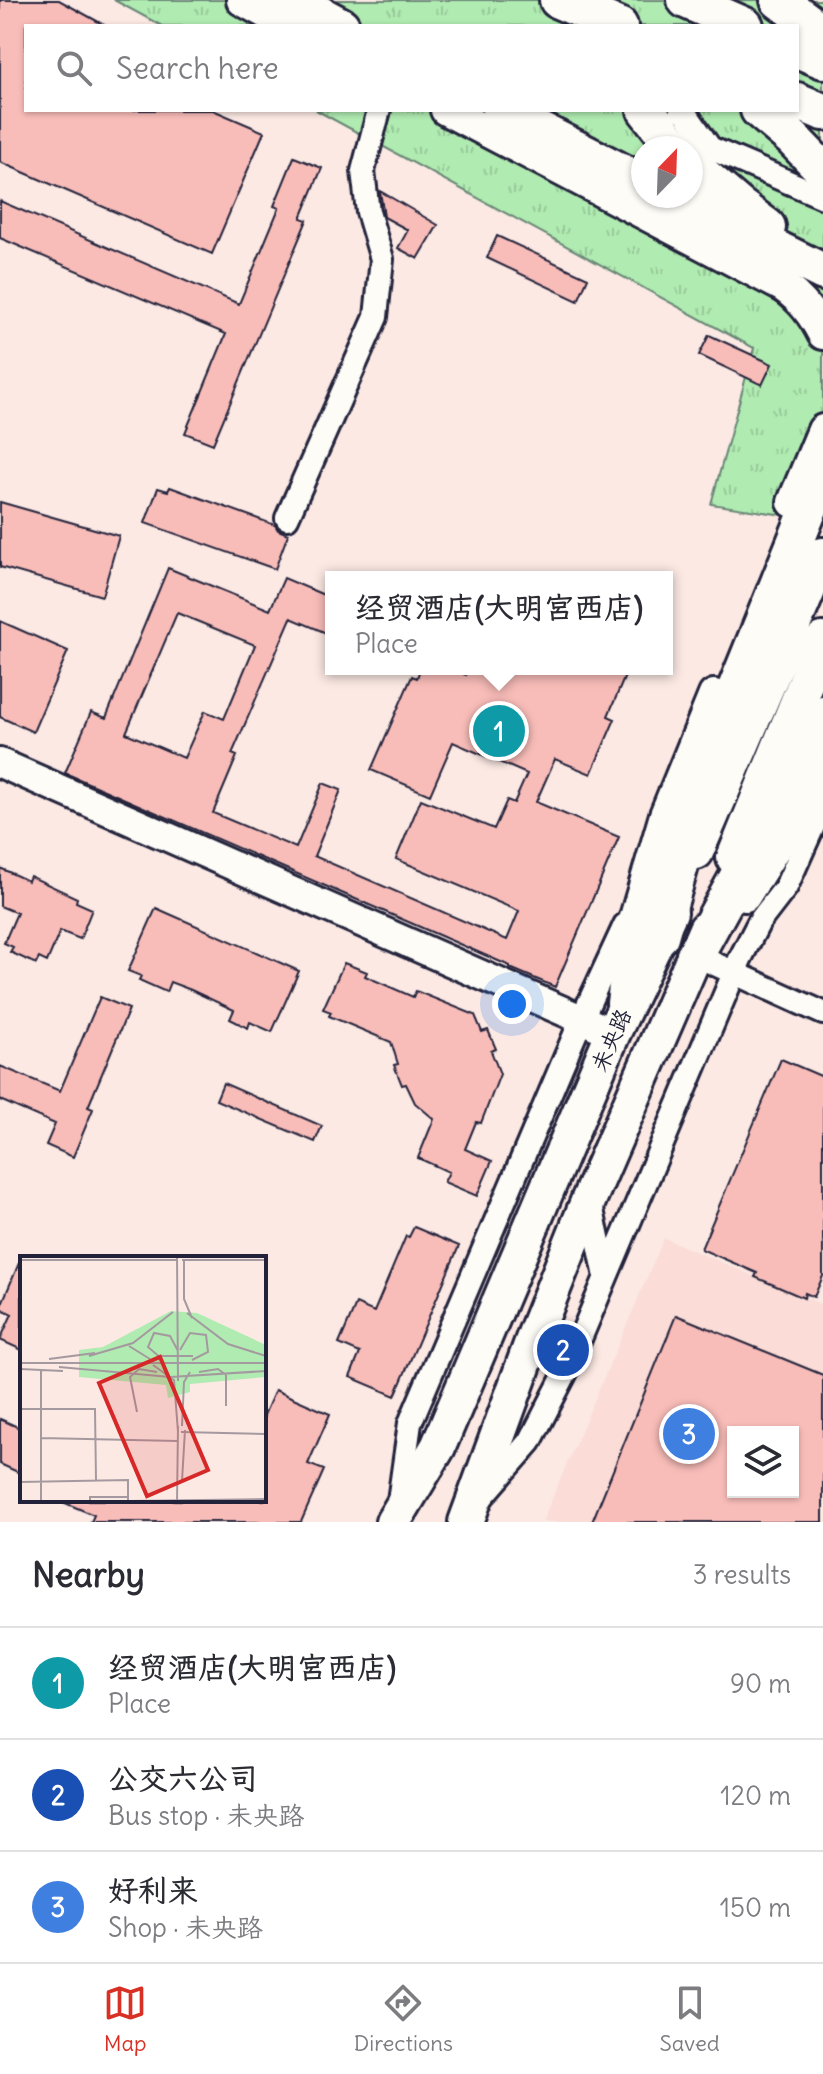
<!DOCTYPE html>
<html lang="en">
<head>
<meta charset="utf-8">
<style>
  :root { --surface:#fff; --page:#f7f7f7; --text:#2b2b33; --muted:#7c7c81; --line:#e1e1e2; --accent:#d93025 }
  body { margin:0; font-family:Delius,"LXGW WenKai TC",sans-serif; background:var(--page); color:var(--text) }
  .controls { position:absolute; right:24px; bottom:24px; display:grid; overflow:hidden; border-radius:0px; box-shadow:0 2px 6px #0004 }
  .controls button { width:72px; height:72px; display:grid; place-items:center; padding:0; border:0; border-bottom:2px solid var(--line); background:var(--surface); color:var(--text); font:40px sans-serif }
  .compass { position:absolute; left:631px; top:136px; width:72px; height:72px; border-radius:50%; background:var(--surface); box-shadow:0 2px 6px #0004; rotate:23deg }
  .you { position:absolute; left:512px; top:1004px; width:28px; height:28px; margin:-20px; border:6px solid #fff; border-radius:50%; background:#1a73e8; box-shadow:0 0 0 12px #1a73e833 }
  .badge { display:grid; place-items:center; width:52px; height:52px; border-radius:50%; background:var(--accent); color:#fff; font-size:26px; font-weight:700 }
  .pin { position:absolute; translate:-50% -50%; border:4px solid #fff; box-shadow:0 2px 8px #0006 }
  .popup { position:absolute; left:325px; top:571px; width:348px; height:104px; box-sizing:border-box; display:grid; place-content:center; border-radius:0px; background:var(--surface); filter:drop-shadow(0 2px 6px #0005); font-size:26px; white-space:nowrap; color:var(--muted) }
  .popup b { font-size:30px; color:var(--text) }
  .popup::after { content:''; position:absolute; left:50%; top:100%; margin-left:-16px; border:16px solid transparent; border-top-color:var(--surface) }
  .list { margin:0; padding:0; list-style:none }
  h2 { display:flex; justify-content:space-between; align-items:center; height:104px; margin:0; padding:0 32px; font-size:34px }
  h2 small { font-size:26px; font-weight:400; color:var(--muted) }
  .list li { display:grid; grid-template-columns:52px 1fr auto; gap:24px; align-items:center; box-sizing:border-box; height:112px; padding:0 32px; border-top:2px solid var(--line) }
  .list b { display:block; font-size:30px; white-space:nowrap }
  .list p { margin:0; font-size:26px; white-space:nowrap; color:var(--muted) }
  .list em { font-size:26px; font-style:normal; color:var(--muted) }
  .icon { flex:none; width:44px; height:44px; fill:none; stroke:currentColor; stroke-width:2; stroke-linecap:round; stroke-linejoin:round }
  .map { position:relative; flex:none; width:823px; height:1522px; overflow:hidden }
  .search { position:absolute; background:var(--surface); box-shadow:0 2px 6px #0004; left:24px; right:24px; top:24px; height:88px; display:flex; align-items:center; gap:20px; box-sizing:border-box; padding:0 28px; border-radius:0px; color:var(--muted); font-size:30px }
  .sheet { height:440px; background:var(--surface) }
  nav { display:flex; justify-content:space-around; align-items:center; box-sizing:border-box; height:112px; border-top:2px solid var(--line); background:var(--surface); font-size:22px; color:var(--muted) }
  nav a { display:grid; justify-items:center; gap:4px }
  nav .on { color:var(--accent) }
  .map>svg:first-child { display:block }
  .built { fill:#fbdcd7; fill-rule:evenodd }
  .grass { fill:url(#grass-tufts); stroke:#698676; stroke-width:2; fill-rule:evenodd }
  .building { fill:#f9bdb9; stroke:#22223b; stroke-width:2; fill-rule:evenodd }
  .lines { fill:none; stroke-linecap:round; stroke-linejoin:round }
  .minor-casing { stroke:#22223b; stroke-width:28 }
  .tertiary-casing { stroke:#22223b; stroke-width:34 }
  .secondary-casing { stroke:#22223b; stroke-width:36 }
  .primary-casing { stroke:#22223b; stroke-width:40 }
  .trunk-casing { stroke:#22223b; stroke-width:42 }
  .minor { stroke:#fdfcf7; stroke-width:22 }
  .tertiary { stroke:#fdfcf7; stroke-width:28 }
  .secondary { stroke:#fdfcf7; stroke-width:30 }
  .primary { stroke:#fdfcf7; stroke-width:34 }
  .trunk { stroke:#fdfcf7; stroke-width:36 }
  .labels { text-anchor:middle; stroke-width:7; stroke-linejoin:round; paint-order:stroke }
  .street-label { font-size:22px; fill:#22223b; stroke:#fdfcf7 }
  .inset-road { fill:none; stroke:#a599a0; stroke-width:2 }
  .view { fill:#d62828; fill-opacity:0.15; stroke:#d62828; stroke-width:4 }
  .inset-edge { fill:none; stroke:#22223b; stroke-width:4 }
</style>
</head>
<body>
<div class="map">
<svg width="823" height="1522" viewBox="0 0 823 1522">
  <defs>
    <pattern id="grass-tufts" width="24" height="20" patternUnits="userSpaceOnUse" patternTransform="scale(2)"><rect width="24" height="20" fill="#b0ebb1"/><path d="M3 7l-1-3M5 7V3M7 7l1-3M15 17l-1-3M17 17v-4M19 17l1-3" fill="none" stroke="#97c999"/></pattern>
  </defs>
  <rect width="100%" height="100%" fill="#fce9e4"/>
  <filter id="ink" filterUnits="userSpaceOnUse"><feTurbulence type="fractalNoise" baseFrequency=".0125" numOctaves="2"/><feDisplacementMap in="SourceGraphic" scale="16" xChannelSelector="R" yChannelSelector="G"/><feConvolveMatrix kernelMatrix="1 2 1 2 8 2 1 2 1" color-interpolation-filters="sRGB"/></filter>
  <g filter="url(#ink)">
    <path class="built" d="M664 1238 823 1305V1522H542ZM733 1432H793V1492H733Z"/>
    <path class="grass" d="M114 0H823V521L711 504 754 348 316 110H797V26H162ZM643 148H691V196H643Z"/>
    <path class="building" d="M0 0H59L106 26H26V110H213L264 132 212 254 0 162Z
      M294 157 322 168 301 218 307 220 213 444 185 433 226 334 0 238V201L239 304 279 208 274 206Z
      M380 191 438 225 418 259 398 248 408 230 384 217Z
      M497 236 588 278 578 301 487 258Z
      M709 335 772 364 762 385 699 355Z
      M170 487 275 525 278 530 288 534 275 569 145 523 158 488 168 491Z
      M0 502 119 536 102 596 0 567Z
      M168 568 270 610 284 578 331 598V635L291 618 232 754 237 756 213 813 296 848 323 783 341 790 314 856 507 940 519 911 396 859 421 799 494 829 507 800 514 803 527 774 453 742 430 795 371 770 412 676 417 678 420 669H452L466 675 469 669H628L608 716 615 719 591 774 555 759 536 802 619 837 555 987 510 968V966L65 773 91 712 106 718ZM177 613 255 645 224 719 205 711 184 758 126 733Z
      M0 621 68 651 33 732 0 717Z
      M0 868 28 881 30 876 77 898 76 902 92 909 80 939 60 931 47 962 39 958 36 964 10 952 13 947 4 943 17 913 0 906Z
      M156 908 299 971 272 1032 250 1022 248 1028 230 1019 234 1010 191 990 170 982 166 992 139 980 141 976 128 971Z
      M344 963 367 972 365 976 413 997 416 991 475 1015 482 1032 488 1030 496 1049 491 1051 500 1074 481 1123 476 1122 465 1149 492 1161 477 1196 444 1182 449 1172 418 1158 434 1119 415 1103 406 1084 402 1085 394 1065 398 1064 391 1042 329 1016 331 1012 323 1009Z
      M100 997 129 1009 88 1107 93 1109 73 1157 46 1145 55 1124 0 1100V1066L60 1091Z
      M781 1059 823 1077V1276L814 1297 805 1293 804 1298 755 1277 757 1273 701 1249Z
      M223 1083 322 1126 315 1142 216 1100Z
      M414 1227 459 1246 395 1396 350 1377 360 1353 339 1344 356 1304 374 1312 406 1236 409 1237Z
      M22 1256V1350L0 1340 12 1314 0 1308Z
      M676 1315 823 1375V1522H592ZM733 1432H793V1492H733Z
      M275 1390 330 1414 308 1464 324 1470 301 1522H91L94 1515 58 1500H264V1415Z
      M0 1419 22 1429V1474L0 1464Z"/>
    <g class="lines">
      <g class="minor-casing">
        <path id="minor" d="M681 110 685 112 710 148 823 197
          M287 518 376 317 382 259 368 212 363 171 379 110
          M695 955 823 1013
          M590 1200 606 1277
          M482 1497 530 1442 566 1372 740 959 759 922 786 887 823 804
          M399 1501 410 1423 582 1018 625 925"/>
      </g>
      <g class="tertiary-casing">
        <path id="tertiary" d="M0 763 613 1033"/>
      </g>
      <g class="secondary-casing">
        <path id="secondary" d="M242 0 289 26
          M446 110 784 287C802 300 813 314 823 334
          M793 502 823 430
          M745 896 823 772
          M622 1003 631 931 665 815 714 695"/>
      </g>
      <g class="primary-casing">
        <path id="primary" d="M696 852 823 555
          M734 858 823 640
          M393 1522 438 1447 613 1033 670 912
          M466 1522 535 1334 589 1199 706 929"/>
      </g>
      <g class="trunk-casing">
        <path id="trunk" d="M293 0 341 26
          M558 0 619 26
          M686 0 745 26
          M779 0 823 33
          M797 49 823 60
          M797 101 823 112
          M500 110 643 183
          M646 110 676 148
          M759 110 792 138 823 170
          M691 165 739 206 767 227
          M670 196 823 272
          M660 936 716 738 823 474
          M695 955 805 755 823 714"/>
      </g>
      <use href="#minor" class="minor"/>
      <use href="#tertiary" class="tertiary"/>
      <use href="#secondary" class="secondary"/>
      <use href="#primary" class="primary"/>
      <use href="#trunk" class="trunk"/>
    </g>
  </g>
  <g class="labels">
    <g class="street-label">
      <text transform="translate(611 1040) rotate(-66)" y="8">未央路</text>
    </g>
  </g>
  <g transform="translate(20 1256)">
    <rect width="246" height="246" fill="#fce9e4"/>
    <path d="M151 55 177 57 246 89V121L170 128V136L148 142 146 129 59 121V94L83 91Z" fill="#b0ebb1"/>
    <path class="inset-road" d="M157 0 158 125M0 4H157M162 4H246M164 4V43L172 62M167 57 208 88 246 100M109 90 130 103M160 94 170 77 186 79 188 96 172 104M69 100 113 87 153 56M139 100H173M29 103 75 97M142 103 128 91 134 77 150 80 158 95M0 107H246M133 109 154 124 158 176M39 111 150 121 246 115M0 113 43 115M21 115V246M179 116 198 113 206 119V150M0 153H75L76 224M117 156 110 121 119 113 137 116M162 170 164 126 170 116M161 176 246 178M21 182 157 185M162 225 165 174M0 226 108 224V245L246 243M70 246V241H108M157 246 158 170"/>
    <path class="view" d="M140 101 188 214 127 240 79 127Z"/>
    <rect width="246" height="246" class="inset-edge"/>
  </g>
</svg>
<div class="controls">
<button><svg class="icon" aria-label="layers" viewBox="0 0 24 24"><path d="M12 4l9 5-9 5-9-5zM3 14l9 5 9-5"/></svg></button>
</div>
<svg class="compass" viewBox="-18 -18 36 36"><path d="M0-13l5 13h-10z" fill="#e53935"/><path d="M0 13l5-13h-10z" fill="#7c7c81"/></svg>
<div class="you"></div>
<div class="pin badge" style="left:499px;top:731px;background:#0f9aa8">1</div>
<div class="popup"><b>经贸酒店(大明宫西店)</b>Place</div>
<div class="pin badge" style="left:563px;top:1350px;background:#1a4fb4">2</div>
<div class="pin badge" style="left:689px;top:1434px;background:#3f7fe0">3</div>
<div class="search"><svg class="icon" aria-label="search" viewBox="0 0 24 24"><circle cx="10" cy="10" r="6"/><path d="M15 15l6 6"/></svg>Search here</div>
</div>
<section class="sheet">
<h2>Nearby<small>3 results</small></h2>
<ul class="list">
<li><span class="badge" style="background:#0f9aa8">1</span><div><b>经贸酒店(大明宫西店)</b><p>Place</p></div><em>90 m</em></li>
<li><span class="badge" style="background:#1a4fb4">2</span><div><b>公交六公司</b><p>Bus stop · 未央路</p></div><em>120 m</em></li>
<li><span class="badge" style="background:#3f7fe0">3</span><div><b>好利来</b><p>Shop · 未央路</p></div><em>150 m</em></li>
</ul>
</section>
<nav>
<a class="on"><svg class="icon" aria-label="map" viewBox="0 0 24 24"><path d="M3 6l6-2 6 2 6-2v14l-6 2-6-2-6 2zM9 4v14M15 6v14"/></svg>Map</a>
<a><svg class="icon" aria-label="directions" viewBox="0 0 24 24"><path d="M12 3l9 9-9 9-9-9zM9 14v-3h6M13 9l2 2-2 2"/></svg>Directions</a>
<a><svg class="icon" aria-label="saved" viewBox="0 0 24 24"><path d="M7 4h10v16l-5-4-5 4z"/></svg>Saved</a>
</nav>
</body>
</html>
